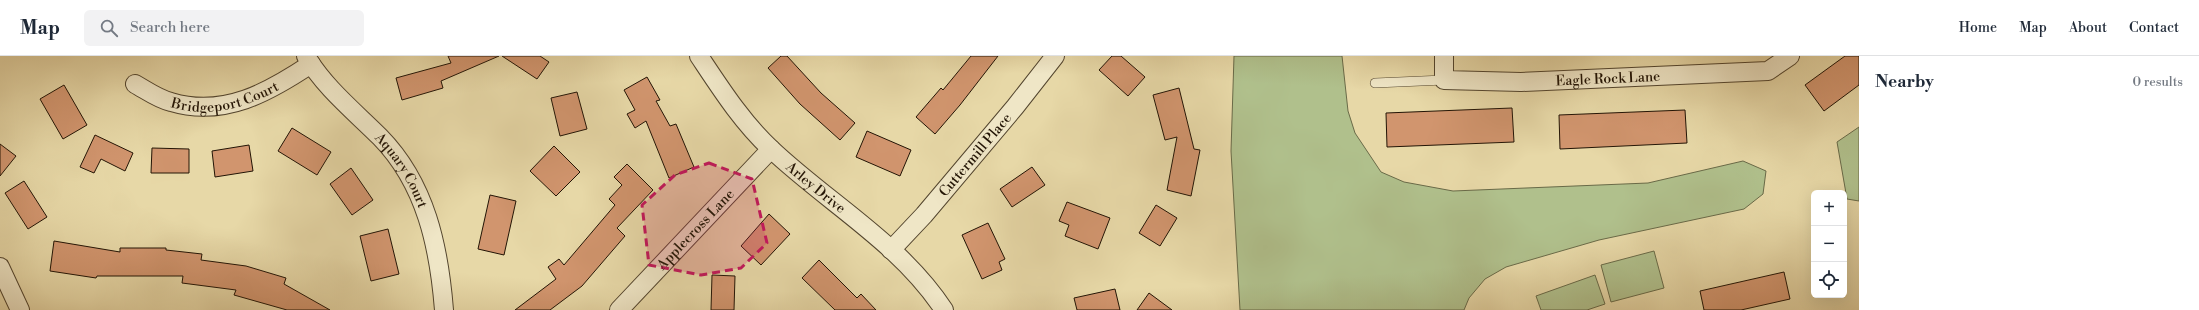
<!DOCTYPE html>
<html lang="en">
<head>
<meta charset="utf-8">
<style>
  :root { --surface:#fff; --page:#f2f2f3; --text:#1f2937; --muted:#747a83; --line:#e0e1e3 }
  body { margin:0; font-family:"Libre Bodoni",serif; background:var(--page); color:var(--text) }
  .controls { position:absolute; right:12px; bottom:12px; display:grid; overflow:hidden; border-radius:6px; box-shadow:0 4px 16px #0002 }
  .controls button { width:36px; height:36px; display:grid; place-items:center; padding:0; border:0; border-bottom:1px solid var(--line); background:var(--surface); color:var(--text); font:20px sans-serif }
  .list { margin:0; padding:0; list-style:none }
  h2 { display:flex; justify-content:space-between; align-items:center; height:52px; margin:0; padding:0 16px; font-size:17px }
  h2 small { font-size:13px; font-weight:400; color:var(--muted) }
  .icon { flex:none; width:22px; height:22px; fill:none; stroke:currentColor; stroke-width:2; stroke-linecap:round; stroke-linejoin:round }
  .map { position:relative; flex:none; width:1859px; height:254px; overflow:hidden }
  header { display:flex; align-items:center; gap:24px; box-sizing:border-box; height:56px; padding:0 20px; background:var(--surface); border-bottom:1px solid var(--line) }
  header strong { font-size:19px }
  nav { display:flex; gap:22px; margin-inline-start:auto; font-size:14px }
  .search { width:280px; height:36px; background:var(--page); display:flex; align-items:center; gap:10px; box-sizing:border-box; padding:0 14px; border-radius:6px; color:var(--muted); font-size:15px }
  main { display:flex }
  aside { flex:1; background:var(--surface) }
  .map>svg:first-child { display:block }
  .green { fill:#b0c08c; stroke:#696a48 }
  .building { fill:#d1956e; stroke:#221405 }
  .lines { fill:none; stroke-linecap:round; stroke-linejoin:round }
  .service-casing { stroke:#53452e; stroke-width:10 }
  .minor-casing { stroke:#53452e; stroke-width:20 }
  .service { stroke:#efe6c6; stroke-width:9 }
  .minor { stroke:#efe6c6; stroke-width:18 }
  .marked { fill:#c2185b; fill-opacity:0.2; stroke:#c2185b; stroke-width:3; stroke-dasharray:8 5; stroke-linejoin:round }
  .labels { text-anchor:middle; stroke-width:3; stroke-linejoin:round; paint-order:stroke }
  .street-label { font-size:14px; fill:#221405; stroke:#efe6c6 }
</style>
</head>
<body>
<header>
<strong>Map</strong>
<div class="search"><svg class="icon" aria-label="search" viewBox="0 0 24 24"><circle cx="10" cy="10" r="6"/><path d="M15 15l6 6"/></svg>Search here</div>
<nav><a>Home</a><a>Map</a><a>About</a><a>Contact</a></nav>
</header>
<main>
<div class="map">
<svg width="1859" height="254" viewBox="0 0 1859 254">
  <rect width="100%" height="100%" fill="#e7d8a7"/>
  <filter id="stains"><feTurbulence type="fractalNoise" baseFrequency=".005" numOctaves="4"/><feColorMatrix values="0 0 0 0 .2 0 0 0 0 .09 0 0 0 0 .02 0 0 0 .5 -.17"/></filter>
  <radialGradient id="worn" r=".72"><stop offset=".6" stop-color="#630" stop-opacity="0"/><stop offset="1" stop-color="#630" stop-opacity=".3"/></radialGradient>
  <path class="green" d="M1234 0H1342L1348 55 1355 77 1381 116 1404 126 1453 135 1648 127 1743 105 1766 115 1763 138 1744 153 1599 184 1506 211 1485 223 1469 242 1464 254H1240L1231 95Z
    M1859 71V145L1847 143 1837 86Z
    M1654 195 1664 232 1611 246 1601 209Z
    M1595 219 1605 248 1587 254H1541L1536 240Z"/>
  <path class="building" d="M448 0H499L441 25 443 32 402 44 396 22 451 7Z
    M502 0H540L549 6 537 23Z
    M781 0H787L821 37 855 67 840 84 800 48 768 12Z
    M971 0H998L960 49 935 78 916 61 941 32 943 34Z
    M1112 0H1121L1145 21 1128 40 1099 14Z
    M1845 0H1859V29L1824 55 1805 29Z
    M647 21 660 44 656 45 670 70 676 68 694 111 669 122 646 65 635 72 627 58 635 54 624 34Z
    M64 29 87 69 63 83 40 43Z
    M1179 32 1194 93 1200 94 1191 140 1167 134 1177 81 1165 84 1153 39Z
    M577 36 587 73 560 80 551 42Z
    M1512 52 1514 86 1387 91 1386 57Z
    M1685 54 1687 87 1560 93 1559 59Z
    M292 72 331 96 317 119 278 95Z
    M867 75 911 94 900 120 856 101Z
    M95 79 133 97 125 115 101 103 94 117 80 111Z
    M0 88 16 100 0 120Z
    M249 89 253 115 215 121 212 95Z
    M554 90 580 116 556 140 530 115Z
    M152 92 189 93V117H151Z
    M627 108 653 134 617 172 625 180 582 230 550 254H515L556 223 548 211 559 203 564 209 615 149 609 143 622 129 614 121Z
    M1032 111 1045 129 1012 151 1000 133Z
    M351 112 373 144 352 159 330 128Z
    M24 125 47 161 28 173 5 137Z
    M490 139 516 145 504 199 478 193Z
    M1067 146 1110 162 1098 193 1065 180 1069 169 1059 165Z
    M1156 149 1177 162 1160 190 1139 177Z
    M769 158 790 178 761 209 741 190Z
    M988 167 1005 203 999 206 1002 214 982 223 962 179Z
    M388 173 399 218 371 225 360 180Z
    M54 185 120 196V192H166V194L202 198 201 204 246 210 286 222 284 228 330 254H287L234 239 236 234 182 227 183 220H97L96 222 50 215Z
    M819 204 857 242 861 238 876 254H835L802 222Z
    M1784 216 1790 243 1741 254H1704L1700 235Z
    M712 219 735 220 734 254H711Z
    M1115 233 1120 254H1077L1074 242Z
    M1149 237 1172 254H1137Z"/>
  <g class="lines">
    <g class="service-casing">
      <path id="service" d="M1375 27 1444 24"/>
    </g>
    <g class="minor-casing">
      <g id="minor">
        <path id="s1" d="M306 0C324 31 355 56 380 81 426 128 439 191 444 254"/>
        <path id="s2" d="M699 0C721 33 742 66 771 93 828 147 900 187 944 254"/>
        <path id="s3" d="M1444 0V24L1521 26 1768 15 1790 0"/>
        <path id="s4" d="M135 28C146 34 158 43 171 46 224 62 269 36 311 8"/>
        <path id="s5" d="M891 194 924 159 1015 51 1055 0"/>
        <path d="M0 211 20 254"/>
        <path id="s6" d="M619 254 771 93"/>
      </g>
    </g>
    <use href="#service" class="service"/>
    <use href="#minor" class="minor"/>
  </g>
  <path class="marked" d="M709 107 752 123 767 187 741 212 701 219 649 209 642 149 675 119Z"/>
  <g class="labels">
    <g class="street-label">
      <text dy="5" stroke="none"><textPath href="#s3" startOffset="188">Eagle Rock Lane</textPath></text>
      <text dy="5" stroke="none"><textPath href="#s4" startOffset="96">Bridgeport Court</textPath></text>
      <text dy="5" stroke="none"><textPath href="#s5" startOffset="127">Cuttermill Place</textPath></text>
      <text dy="5" stroke="none"><textPath href="#s1" startOffset="150">Aquary Court</textPath></text>
      <text dy="5" stroke="none"><textPath href="#s2" startOffset="177">Arley Drive</textPath></text>
      <text dy="5" stroke="none"><textPath href="#s6" startOffset="111">Applecross Lane</textPath></text>
    </g>
  </g>
  <rect width="100%" height="100%" filter="url(#stains)"/>
  <rect width="100%" height="100%" fill="url(#worn)"/>
</svg>
<div class="controls">
<button>+</button>
<button>−</button>
<button><svg class="icon" aria-label="locate" viewBox="0 0 24 24"><circle cx="12" cy="12" r="6"/><path d="M12 2v4M12 18v4M2 12h4M18 12h4"/></svg></button>
</div>
</div>
<aside>
<h2>Nearby<small>0 results</small></h2>
<ul class="list">
</ul>
</aside>
</main>
</body>
</html>
